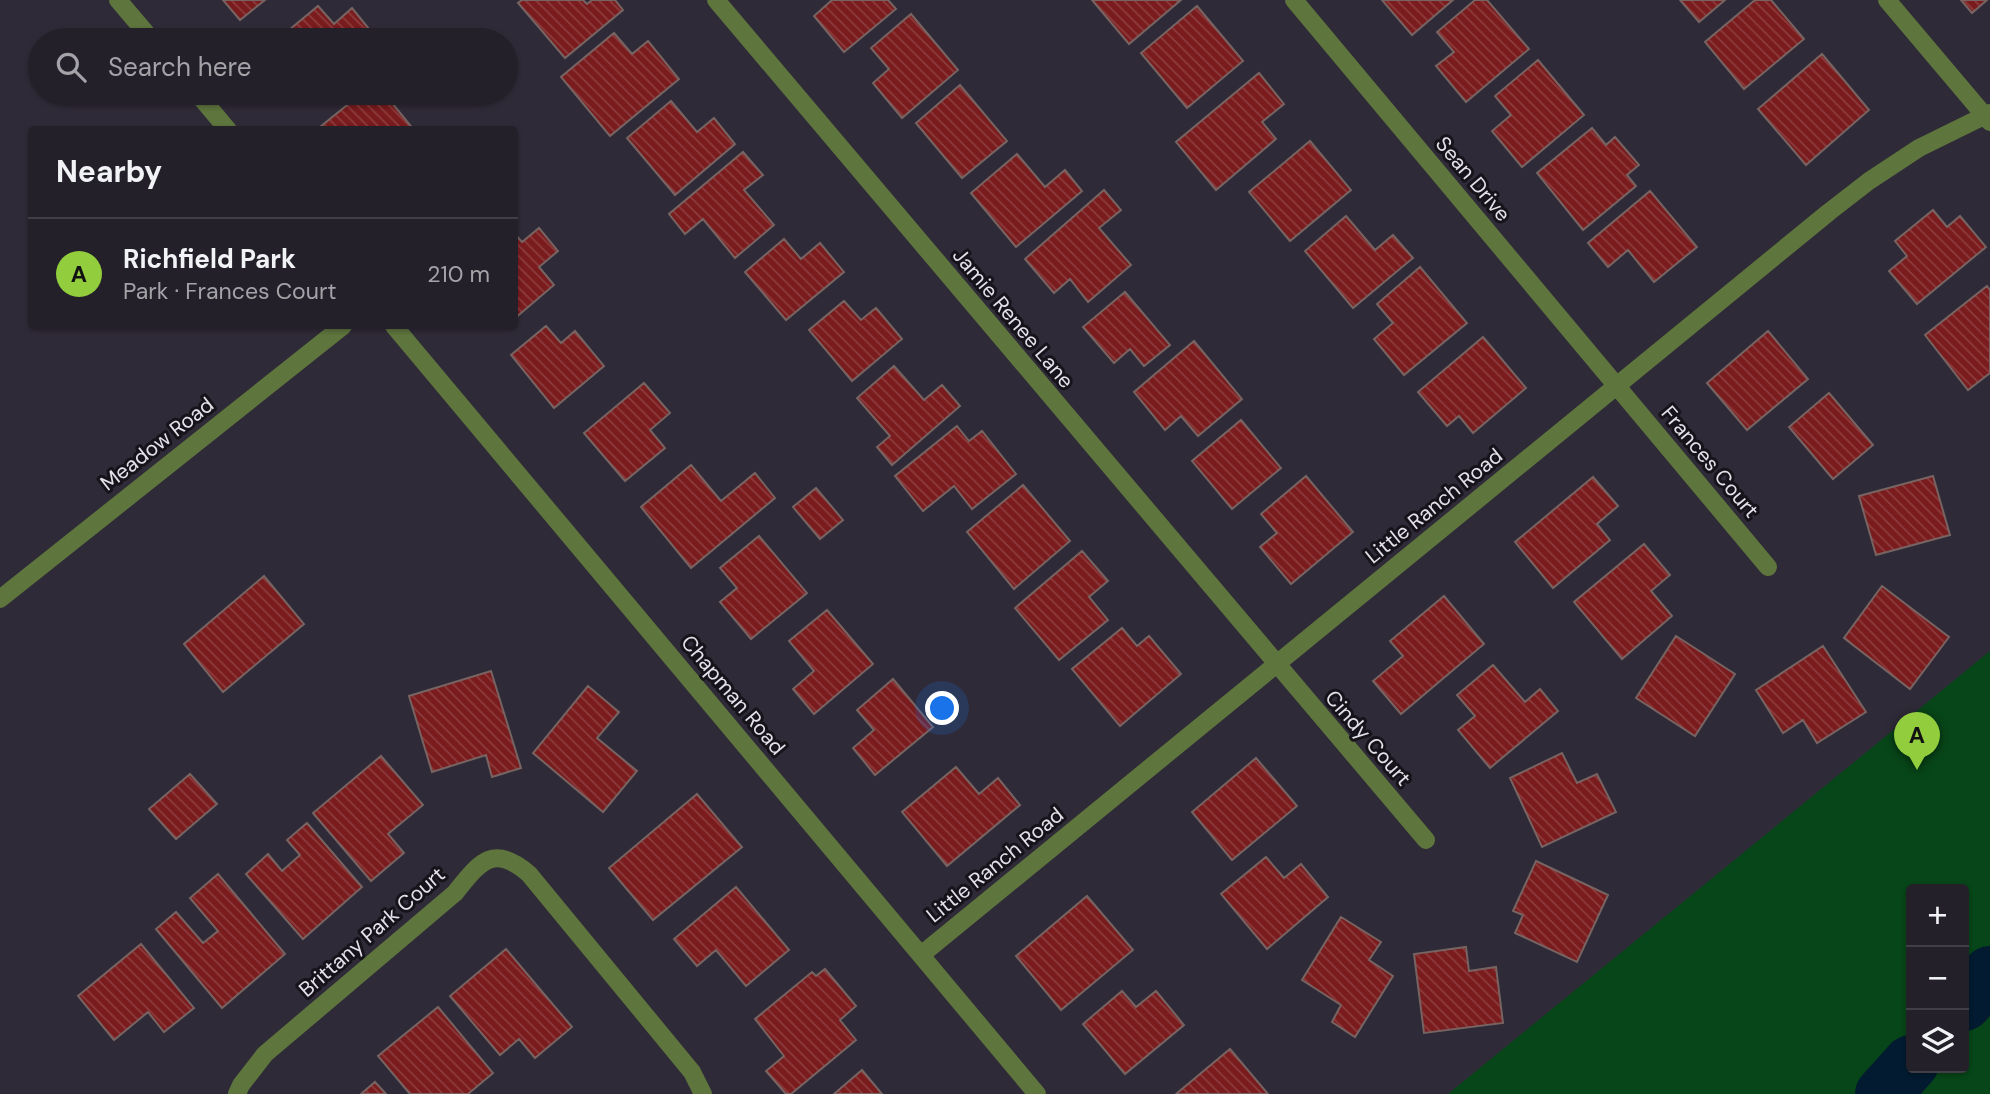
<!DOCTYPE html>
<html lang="en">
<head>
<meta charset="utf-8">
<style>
  :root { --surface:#232029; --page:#2b2831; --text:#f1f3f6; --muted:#a3a3a8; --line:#403e46; --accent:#92cd3e }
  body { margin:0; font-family:"DM Sans",sans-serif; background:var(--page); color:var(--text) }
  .controls { position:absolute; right:21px; bottom:21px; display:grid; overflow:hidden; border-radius:7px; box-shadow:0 2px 5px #0004 }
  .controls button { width:63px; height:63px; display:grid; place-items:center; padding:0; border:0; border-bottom:2px solid var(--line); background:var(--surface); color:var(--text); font:35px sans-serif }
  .you { position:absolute; left:943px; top:709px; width:24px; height:24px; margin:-18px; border:5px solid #fff; border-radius:50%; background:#1a73e8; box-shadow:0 0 0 10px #1a73e833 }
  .badge { display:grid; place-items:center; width:46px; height:46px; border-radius:50%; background:var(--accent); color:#111; font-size:23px; font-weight:700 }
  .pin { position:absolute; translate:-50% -58px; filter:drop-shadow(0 2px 4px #0008) }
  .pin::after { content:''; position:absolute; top:37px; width:24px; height:21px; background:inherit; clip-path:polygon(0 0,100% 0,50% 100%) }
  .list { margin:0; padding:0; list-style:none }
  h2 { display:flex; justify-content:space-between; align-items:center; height:91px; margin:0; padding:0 28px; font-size:30px }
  h2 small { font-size:23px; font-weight:400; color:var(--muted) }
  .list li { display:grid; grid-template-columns:46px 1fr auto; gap:21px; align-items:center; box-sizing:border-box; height:112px; padding:0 28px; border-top:2px solid var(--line) }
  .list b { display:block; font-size:26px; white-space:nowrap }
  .list p { margin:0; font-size:23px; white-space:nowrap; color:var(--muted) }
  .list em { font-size:23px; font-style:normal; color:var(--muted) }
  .icon { flex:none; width:38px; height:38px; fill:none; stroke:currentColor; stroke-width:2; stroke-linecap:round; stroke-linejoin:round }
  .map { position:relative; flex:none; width:1990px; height:1094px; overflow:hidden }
  .search { position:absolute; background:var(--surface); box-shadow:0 2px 5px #0004; left:28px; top:28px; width:490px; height:77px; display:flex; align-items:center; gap:18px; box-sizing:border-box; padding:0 24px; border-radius:38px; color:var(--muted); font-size:26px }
  .panel { position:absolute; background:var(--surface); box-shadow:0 2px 5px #0004; left:28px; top:126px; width:490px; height:203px; border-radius:7px }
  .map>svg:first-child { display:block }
  .green { fill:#074618; fill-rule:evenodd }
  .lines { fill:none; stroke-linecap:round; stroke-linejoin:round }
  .river { stroke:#021b30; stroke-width:56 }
  .building { fill:url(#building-back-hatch); stroke:#776462; stroke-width:2 }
  .minor { stroke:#5e753d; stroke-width:18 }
  .labels { text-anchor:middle; stroke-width:6; stroke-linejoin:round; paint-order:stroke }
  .street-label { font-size:21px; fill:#e5e1ea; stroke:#16141a }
</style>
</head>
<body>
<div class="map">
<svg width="1990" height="1094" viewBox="0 0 1990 1094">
  <defs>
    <pattern id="building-back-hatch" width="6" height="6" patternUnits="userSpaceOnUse" patternTransform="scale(1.75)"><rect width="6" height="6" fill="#7a1b1d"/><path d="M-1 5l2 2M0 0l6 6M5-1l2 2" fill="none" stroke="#8d3c3e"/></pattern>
  </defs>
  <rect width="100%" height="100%" fill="#2f2a37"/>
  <path class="green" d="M1990 651V1094H1448ZM1911 889H1964V1068H1911Z"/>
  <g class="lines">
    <path class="river" d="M1964 1003 1990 974
      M1883 1094 1911 1063"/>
  </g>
  <path class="building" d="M223 0H265L240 20Z
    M522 0H583L587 4 592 0H615L623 10 565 58 518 3Z
    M832 0H888L896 9 844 52 814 16Z
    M1092 0H1181L1129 44Z
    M1382 0H1453L1412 35Z
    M1475 0H1487L1529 49 1466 102 1436 66 1454 52 1437 32Z
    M1680 0H1725L1699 22Z
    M1755 0H1771L1804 39 1744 89 1705 42Z
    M1961 0H1987L1972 13Z
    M318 6 334 24 352 8 378 40H277Z
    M1197 6 1243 61 1187 108 1141 53Z
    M911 14 958 70 902 118 873 83 889 69 871 48Z
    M614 33 632 54 648 41 679 79 610 136 561 77Z
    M1822 54 1869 110 1806 165 1758 109Z
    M1538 60 1584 115 1522 167 1492 131 1511 115 1495 96Z
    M1259 73 1284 104 1262 122 1276 139 1216 190 1176 142Z
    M960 85 1007 141 962 178 916 123Z
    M362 93H384L414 130H322L320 127Z
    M671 101 697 132 714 118 735 144 675 195 627 138Z
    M1592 128 1606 145 1615 137 1639 165 1627 175 1636 186 1583 230 1537 173Z
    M1310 141 1351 190 1290 241 1249 192Z
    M743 152 763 175 744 190 774 225 735 258 703 219 685 234 669 214Z
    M1017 154 1045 187 1065 170 1082 191 1016 247 971 193Z
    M1104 190 1121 210 1099 228 1131 265 1088 302 1070 279 1054 293 1025 259Z
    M1650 191 1697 247 1654 282 1628 250 1608 267 1588 243Z
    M1933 210 1947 227 1960 216 1986 247 1917 304 1889 271 1907 256 1895 241Z
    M1346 216 1375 250 1393 235 1413 258 1353 308 1305 251Z
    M539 228 558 251 539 267 554 285 514 319V233L522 242Z
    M784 239 801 259 820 243 844 272 786 320 745 272Z
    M1420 267 1467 323 1404 375 1374 339 1393 323 1377 304Z
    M1987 286 1990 290V373L1968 390 1925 335Z
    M1125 292 1170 345 1144 366 1130 349 1114 363 1083 327Z
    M844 301 861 320 876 308 902 339 852 381 809 330Z
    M546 326 561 343 575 331 604 366 554 408 511 355Z
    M1768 331 1808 379 1747 430 1707 383Z
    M1483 337 1526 388 1473 433 1459 416 1447 426 1418 392Z
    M1194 341 1242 399 1198 436 1181 416 1165 430 1134 392Z
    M894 366 924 400 942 385 960 406 892 465 877 447 890 436 857 398Z
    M644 383 670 413 650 430 665 448 625 481 584 433Z
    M1829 393 1873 445 1833 479 1789 427Z
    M1241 420 1281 468 1232 509 1192 461Z
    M957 426 969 441 982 431 1016 474 972 509 954 486 923 511 895 476Z
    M691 465 721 501 755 473 775 498 691 568 641 507Z
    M1306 476 1353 532 1291 584 1260 547 1277 533 1261 514Z
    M1933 476 1950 535 1876 555 1859 496Z
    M1593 477 1618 506 1597 524 1610 540 1553 588 1515 542Z
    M1023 485 1070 541 1014 589 967 532Z
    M816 488 843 520 820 539 793 507Z
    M759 536 807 593 751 639 720 602 737 588 720 568Z
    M1644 544 1670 575 1651 591 1672 616 1622 659 1574 602Z
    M1082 551 1108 581 1089 597 1108 620 1059 660 1015 608Z
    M264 576 304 624 223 692 184 644Z
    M1882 586 1949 637 1910 689 1844 638Z
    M1444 596 1484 644 1401 714 1373 681 1403 656 1390 641Z
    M827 610 873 664 814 714 793 689 814 671 789 641Z
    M1122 628 1137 646 1149 636 1181 674 1120 726 1072 669Z
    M1676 636 1735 674 1695 736 1636 698Z
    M1823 646 1866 712 1817 743 1803 720 1783 733 1756 690Z
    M1493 665 1525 702 1540 689 1558 711 1490 768 1458 730 1475 716 1457 695Z
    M491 671 521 768 492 777 486 755 432 772 409 696Z
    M893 679 933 727 875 775 853 748 874 730 857 710Z
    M588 686 619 712 597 738 637 771 603 812 533 753Z
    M1562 753 1577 783 1597 774 1616 812 1542 847 1510 778Z
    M381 756 423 805 388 834 404 853 371 881 313 813Z
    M1256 758 1297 806 1232 860 1192 812Z
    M956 767 979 794 998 778 1020 805 947 866 902 812Z
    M190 774 217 804 176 839 149 809Z
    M697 794 742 847 653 920 609 868Z
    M307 823 362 887 303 939 246 874 268 854 282 871 300 855 287 840Z
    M1266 857 1284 878 1301 864 1328 897 1267 949 1221 894Z
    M1536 861 1608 895 1577 962 1515 933 1523 915 1513 911Z
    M218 874 285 954 222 1008 156 929 176 912 203 943 218 931 190 898Z
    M736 887 789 950 746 986 716 950 697 966 674 939Z
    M1087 896 1133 950 1061 1010 1016 956Z
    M1341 917 1381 942 1369 960 1393 976 1355 1037 1332 1022 1341 1005 1302 980Z
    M141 944 194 1008 164 1032 148 1012 114 1040 78 996Z
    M1466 947 1469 971 1496 967 1503 1023 1424 1033 1414 954Z
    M506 949 572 1027 535 1058 519 1039 500 1055 450 996Z
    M825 969 856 1006 840 1020 856 1040 791 1094H786L766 1071 784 1056 755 1019 812 972 816 976Z
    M1122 991 1136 1007 1156 991 1184 1025 1125 1074 1083 1024Z
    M438 1007 493 1073 468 1094H410L378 1056Z
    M1230 1049 1268 1094H1176Z
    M862 1070 882 1094H834Z
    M375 1082 386 1094H361Z"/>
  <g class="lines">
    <path class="minor" d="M118 0 152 40
      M716 0 1426 840
      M1294 0 1768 567
      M1887 0 1990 122
      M197 93 228 130
      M394 326 1037 1094
      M0 599 343 326
      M921 955 1829 212 1869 181 1919 148 1990 113
      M237 1094 241 1085 265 1054 455 893C480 862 493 843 529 874L692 1072 703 1094"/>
  </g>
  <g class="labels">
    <g class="street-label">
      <text transform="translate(1473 179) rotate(50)" y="7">Sean Drive</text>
      <text transform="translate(1013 318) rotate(50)" y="7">Jamie Renee Lane</text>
      <text transform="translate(157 444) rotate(-38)" y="7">Meadow Road</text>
      <text transform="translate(1710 462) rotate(50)" y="7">Frances Court</text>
      <text transform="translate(1434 506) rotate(-39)" y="7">Little Ranch Road</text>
      <text transform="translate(733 695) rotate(50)" y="7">Chapman Road</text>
      <text transform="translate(1368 738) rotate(49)" y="7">Cindy Court</text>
      <text transform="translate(995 865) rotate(-39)" y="7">Little Ranch Road</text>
      <text transform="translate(372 932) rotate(-41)" y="7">Brittany Park Court</text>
    </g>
  </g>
</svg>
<div class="controls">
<button>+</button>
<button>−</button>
<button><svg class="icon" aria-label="layers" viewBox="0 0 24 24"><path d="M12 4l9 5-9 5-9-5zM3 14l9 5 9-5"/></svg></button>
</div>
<div class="you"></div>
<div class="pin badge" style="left:1917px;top:770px">A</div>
<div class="search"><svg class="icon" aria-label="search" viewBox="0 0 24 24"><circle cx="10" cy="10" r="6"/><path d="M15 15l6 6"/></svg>Search here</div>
<section class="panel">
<h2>Nearby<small></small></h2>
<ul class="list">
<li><span class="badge">A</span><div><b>Richfield Park</b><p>Park · Frances Court</p></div><em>210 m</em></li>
</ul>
</section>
</div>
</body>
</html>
